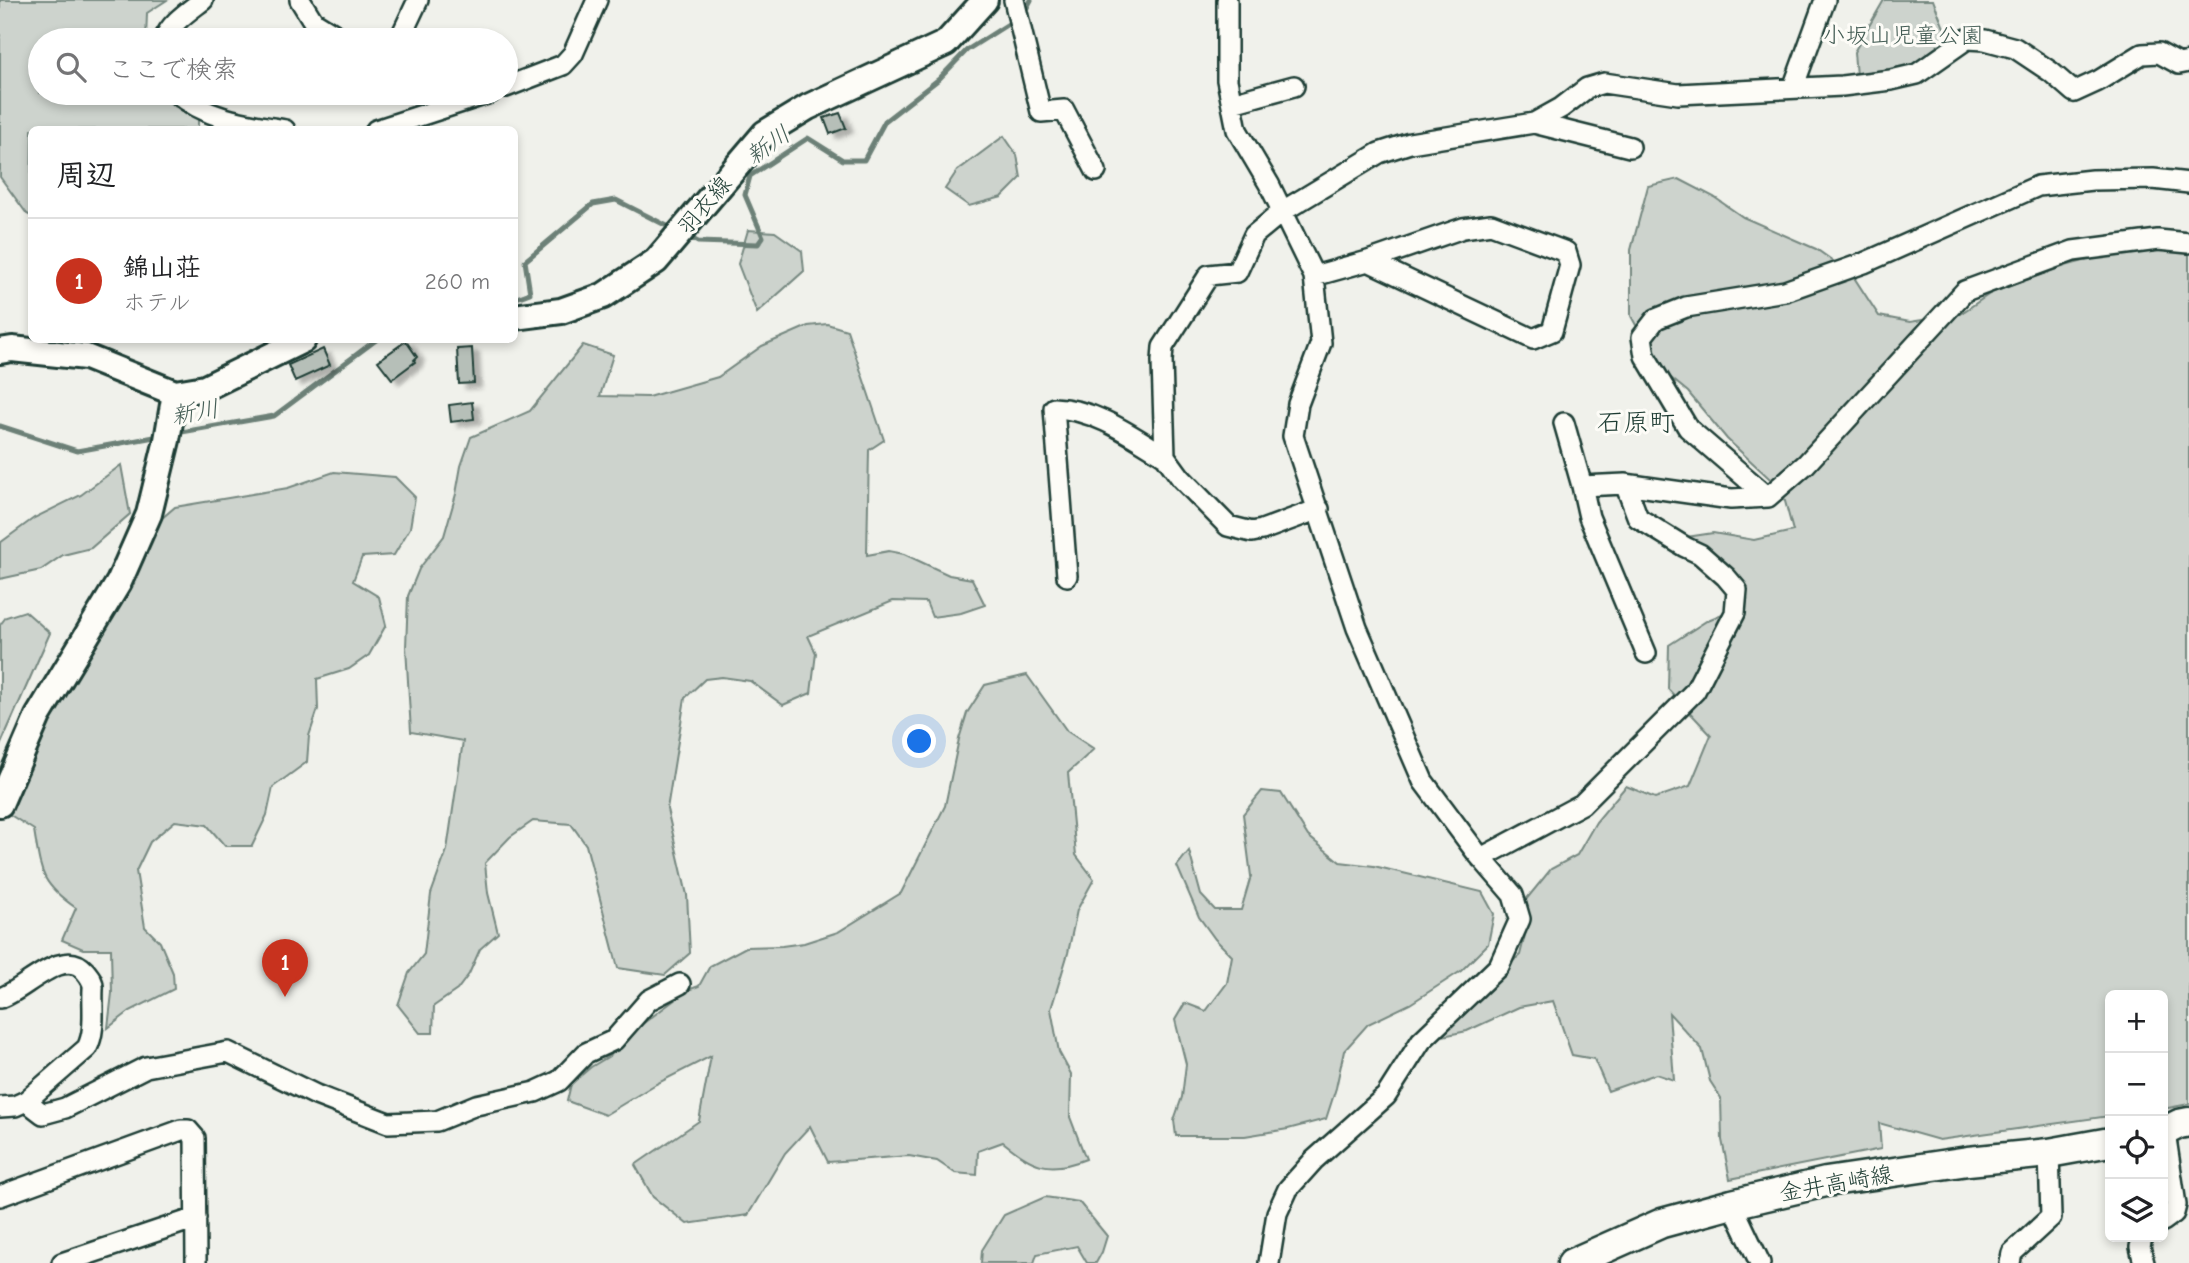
<!DOCTYPE html>
<html lang="ja">
<head>
<meta charset="utf-8">
<style>
  :root { --surface:#fff; --page:#f2f2f2; --text:#202124; --muted:#757577; --line:#e0e0e0; --accent:#c8321e }
  body { margin:0; font-family:"Comic Neue","Klee One",sans-serif; background:var(--page); color:var(--text) }
  .controls { position:absolute; right:21px; bottom:21px; display:grid; overflow:hidden; border-radius:10px; box-shadow:0 4px 10px #0003 }
  .controls button { width:63px; height:63px; display:grid; place-items:center; padding:0; border:0; border-bottom:2px solid var(--line); background:var(--surface); color:var(--text); font:35px sans-serif }
  .you { position:absolute; left:920px; top:742px; width:24px; height:24px; margin:-18px; border:5px solid #fff; border-radius:50%; background:#1a73e8; box-shadow:0 0 0 10px #1a73e833 }
  .badge { display:grid; place-items:center; width:46px; height:46px; border-radius:50%; background:var(--accent); color:#fff; font-size:23px; font-weight:700 }
  .pin { position:absolute; translate:-50% -58px; filter:drop-shadow(0 2px 4px #0008) }
  .pin::after { content:''; position:absolute; top:37px; width:24px; height:21px; background:inherit; clip-path:polygon(0 0,100% 0,50% 100%) }
  .list { margin:0; padding:0; list-style:none }
  h2 { display:flex; justify-content:space-between; align-items:center; height:91px; margin:0; padding:0 28px; font-size:30px }
  h2 small { font-size:23px; font-weight:400; color:var(--muted) }
  .list li { display:grid; grid-template-columns:46px 1fr auto; gap:21px; align-items:center; box-sizing:border-box; height:126px; padding:0 28px; border-top:2px solid var(--line) }
  .list b { display:block; font-size:26px; white-space:nowrap }
  .list p { margin:0; font-size:23px; white-space:nowrap; color:var(--muted) }
  .list em { font-size:23px; font-style:normal; color:var(--muted) }
  .icon { flex:none; width:38px; height:38px; fill:none; stroke:currentColor; stroke-width:2; stroke-linecap:round; stroke-linejoin:round }
  .map { position:relative; flex:none; width:2189px; height:1263px; overflow:hidden }
  .search { position:absolute; background:var(--surface); box-shadow:0 4px 10px #0003; left:28px; top:28px; width:490px; height:77px; display:flex; align-items:center; gap:18px; box-sizing:border-box; padding:0 24px; border-radius:38px; color:var(--muted); font-size:26px }
  .panel { position:absolute; background:var(--surface); box-shadow:0 4px 10px #0003; left:28px; top:126px; width:490px; height:217px; border-radius:10px }
  .map>svg:first-child { display:block }
  .green { fill:#cdd3cd; stroke:#768880; stroke-width:2 }
  .lines { fill:none; stroke-linecap:round; stroke-linejoin:round }
  .stream { stroke:#6c8077; stroke-width:5 }
  .building { fill:#b6bfb8; stroke:#1f3d34; stroke-width:2; filter:url(#shadow) }
  .minor-casing { stroke:#1f3d34; stroke-width:24 }
  .tertiary-casing { stroke:#1f3d34; stroke-width:30 }
  .secondary-casing { stroke:#1f3d34; stroke-width:33 }
  .minor { stroke:#fdfcf7; stroke-width:19 }
  .tertiary { stroke:#fdfcf7; stroke-width:24 }
  .secondary { stroke:#fdfcf7; stroke-width:28 }
  .labels { text-anchor:middle; stroke-width:6; stroke-linejoin:round; paint-order:stroke }
  .park-label { font-size:23px; fill:#425b53; stroke:#fdfcf7 }
  .street-label { font-size:23px; fill:#1f3d34; stroke:#fdfcf7 }
  .water-label { font-size:24px; font-style:italic; fill:#455e56; stroke:#fdfcf7 }
  .quarter-label { font-size:26px; fill:#1f3d34; stroke:#fdfcf7 }
</style>
</head>
<body>
<div class="map">
<svg width="2189" height="1263" viewBox="0 0 2189 1263">
  <defs>
    <filter id="shadow"><feDropShadow dx="7" dy="4.5" stdDeviation="2" flood-color="#0004"/></filter>
  </defs>
  <rect width="100%" height="100%" fill="#f0f1eb"/>
  <filter id="ink" filterUnits="userSpaceOnUse"><feTurbulence type="fractalNoise" baseFrequency=".0143" numOctaves="2"/><feDisplacementMap in="SourceGraphic" scale="14" xChannelSelector="R" yChannelSelector="G"/><feConvolveMatrix kernelMatrix="1 2 1 2 8 2 1 2 1" color-interpolation-filters="sRGB"/></filter>
  <g filter="url(#ink)">
    <path class="green" d="M0 0H167L147 13 146 40H40V93H158L174 106 198 113V129L32 130 31 216 27 214 0 177Z
      M1884 0H1933L1950 43 1913 70 1856 76 1854 52Z
      M1004 136 1017 155 1021 178 1002 197 969 206 945 189 957 171Z
      M1679 179 1714 197 1743 217 1816 249 1836 263 1853 276 1879 316 1910 322 1960 314 1991 293 2065 266 2113 253 2189 250V1104L2163 1109V995H2110V1116L1939 1140 1879 1123 1881 1149 1730 1179 1722 1140 1721 1098 1710 1081 1702 1049 1669 1013 1674 1080 1656 1074 1608 1091 1594 1059 1572 1055 1553 1001 1519 1007 1467 1031 1443 1036 1436 1030 1520 955 1527 927 1520 907 1551 869 1577 855 1596 822 1626 786 1655 798 1690 786 1711 735 1668 689 1669 645 1708 620 1732 610 1720 566 1687 537 1713 533 1754 540 1793 531 1782 490 1727 439 1688 392 1660 369 1631 316V250L1648 186Z
      M748 230 775 232 802 251 804 271 757 313 738 264Z
      M827 324 847 330 884 440 869 450 867 555 889 551 904 554 949 575 972 579 985 605 961 613 932 617 926 602 893 601 808 636 816 653 811 693 783 705 750 681 722 677 705 679 685 698 667 809 687 895 690 953 665 975 618 968 586 845 571 824 533 821 510 837 485 863 488 893 498 933 480 949 469 974 457 990 434 1006 433 1033H420L398 1005 409 973 424 954 431 894 447 850 463 741 411 732 406 647 408 596 419 569 444 536 456 494 461 466 471 437 530 411 583 345 613 355 600 396 648 397 718 377 762 346 808 326Z
      M121 465 130 514 91 548 63 555 41 570 0 579V543L34 518 81 495Z
      M334 472 395 477 415 497 410 528 394 555 362 557 353 581 379 597 386 625 369 655 349 669 317 679 318 709 309 736 307 762 273 787 267 815 252 846H225L207 825 175 821 150 842 136 871 145 927 160 942 173 973 174 989 130 1011 108 1028 112 993 111 949H83L62 940 76 908C40 883 41 872 34 830L4 811 27 773 50 716 154 525 175 507 288 488Z
      M25 611 50 633 0 746V625L6 617Z
      M1027 675 1067 731 1094 749 1068 773 1076 855 1094 879 1077 910 1068 953 1051 1009 1059 1052 1071 1074 1070 1117 1086 1159C1048 1174 1033 1166 1003 1142L978 1151 977 1175 955 1173 937 1161 909 1156 828 1162 810 1126 785 1153 748 1215 687 1224 653 1197 635 1165 699 1121 711 1056 656 1084 605 1115 567 1101 571 1084 591 1067 611 1055 641 1025 688 990 699 986 710 966 746 947 782 946 804 943 838 932 901 893 945 806 959 739 967 713 985 685Z
      M1262 791 1281 793 1308 836 1340 862 1374 866 1482 892 1494 914 1488 944 1461 971 1410 1004 1368 1024 1344 1051 1336 1088 1326 1119 1288 1129 1245 1136H1176L1174 1120 1182 1097 1186 1064 1175 1020 1185 1003 1206 1011 1227 983 1232 956 1215 939 1199 917 1177 866 1189 851 1201 895 1215 910H1241L1251 876 1243 814Z
      M1045 1197 1079 1202 1107 1236 1102 1252 1096 1263H1087L1077 1246 1037 1254 1034 1263H981L982 1250 1004 1215Z"/>
    <g class="lines">
      <path class="stream" d="M1024 13 1031 0
        M685 235 698 242 758 244 763 237 745 195 750 176 808 138 843 160H864L885 121 939 79 967 50 1016 19
        M514 299 530 293 525 261 593 204 616 200 673 229
        M0 426 77 451 160 436
        M176 433 274 416 376 340"/>
    </g>
    <path class="building" d="M840 113 846 128 830 134 824 118Z
      M406 341 417 357 414 360 415 362 392 379 378 361Z
      M472 348 474 383 459 384 457 349Z
      M323 349 330 365 295 381 288 365Z
      M472 402 474 419 451 422 449 405Z"/>
    <g class="lines">
      <g class="minor-casing">
        <path id="minor" d="M300 0 313 21 344 40
          M1014 0 1041 112 1064 110 1096 171
          M1227 0V80L1237 130 1269 184 1314 276 1321 343 1298 404 1293 436 1357 628 1423 781 1476 852 1513 895 1520 919 1499 966 1421 1041 1386 1096 1314 1160 1288 1189 1277 1213 1269 1263
          M164 40C170 23 189 11 203 0
          M395 40 401 36 418 0
          M506 87 563 65 573 54 597 0
          M1793 88 1825 0
          M177 93C206 119 248 124 285 130
          M1232 103 1294 86
          M1534 123 1630 147
          M376 130 490 93
          M1314 276 1368 261 1463 228 1491 224 1566 252 1570 265 1552 331 1533 339 1368 261
          M1564 423 1582 486
          M1625 484 1582 486 1589 517 1646 653
          M1768 497 1688 428 1645 356 1642 337 1656 319 1686 307 1785 291 1864 263 2038 186 2092 180 2153 179 2189 183
          M1319 509 1262 530 1252 532 1228 526 1181 478 1165 456 1162 361 1163 347 1209 275 1237 272 1254 235 1283 211 1379 153 1410 143 1534 123 1561 108 1587 88 1604 83 1678 94 1842 86 1891 80 1917 74 1967 39 1985 40 2015 48 2051 72 2074 92 2098 81 2142 54 2159 53 2179 64 2189 62
          M1067 576 1054 408C1095 409 1131 435 1165 456
          M1481 858 1582 804 1695 691 1735 613 1737 590 1726 577 1700 554 1685 547 1638 518 1625 484 1731 499 1768 497 1806 464 1965 291 2073 251 2158 240 2189 243
          M0 998C23 992 63 945 85 971 90 977 94 982 93 989 92 1008 96 1031 87 1048L26 1101 15 1106 0 1107
          M26 1101 43 1114 65 1108 146 1067 228 1052 316 1095 388 1123 437 1121 476 1105 535 1092 559 1081 586 1053 614 1040 649 1000 680 984
          M0 1196 181 1130H188L195 1138 196 1263
          M1732 1204 1760 1263
          M2163 1221 2174 1213 2176 1205 2165 1132
          M2142 1237 2140 1247 2144 1263
          M62 1263 196 1218
          M2010 1263 2012 1253 2051 1217 2049 1153"/>
      </g>
      <g class="tertiary-casing">
        <path id="tertiary" d="M514 317 561 311 603 296 656 261 765 133 808 107 946 43 985 0
          M0 351 12 349 86 357 175 393 205 388 303 340
          M0 804 38 716 119 582 149 514 167 440 175 393"/>
      </g>
      <g class="secondary-casing">
        <path id="secondary" d="M2163 1132 2179 1124 2189 1122
          M1572 1263 1662 1223 1732 1204 1826 1182 1968 1161 2049 1153 2110 1142"/>
      </g>
      <use href="#minor" class="minor"/>
      <use href="#tertiary" class="tertiary"/>
      <use href="#secondary" class="secondary"/>
    </g>
  </g>
  <g class="labels">
    <g class="park-label">
      <text x="1903" y="43">小坂山児童公園</text>
    </g>
    <g class="street-label">
      <text transform="translate(704 205) rotate(-49)" y="8">羽衣線</text>
      <text transform="translate(1836 1183) rotate(-10)" y="8">金井高崎線</text>
    </g>
    <g class="water-label">
      <text transform="translate(768 145) rotate(-35)" y="8">新川</text>
      <text transform="translate(195 412) rotate(-10)" y="8">新川</text>
    </g>
    <g class="quarter-label">
      <text x="1636" y="431">石原町</text>
    </g>
  </g>
</svg>
<div class="controls">
<button>+</button>
<button>−</button>
<button><svg class="icon" aria-label="locate" viewBox="0 0 24 24"><circle cx="12" cy="12" r="6"/><path d="M12 2v4M12 18v4M2 12h4M18 12h4"/></svg></button>
<button><svg class="icon" aria-label="layers" viewBox="0 0 24 24"><path d="M12 4l9 5-9 5-9-5zM3 14l9 5 9-5"/></svg></button>
</div>
<div class="you"></div>
<div class="pin badge" style="left:285px;top:997px">1</div>
<div class="search"><svg class="icon" aria-label="search" viewBox="0 0 24 24"><circle cx="10" cy="10" r="6"/><path d="M15 15l6 6"/></svg>ここで検索</div>
<section class="panel">
<h2>周辺<small></small></h2>
<ul class="list">
<li><span class="badge">1</span><div><b>錦山荘</b><p>ホテル</p></div><em>260 m</em></li>
</ul>
</section>
</div>
</body>
</html>
